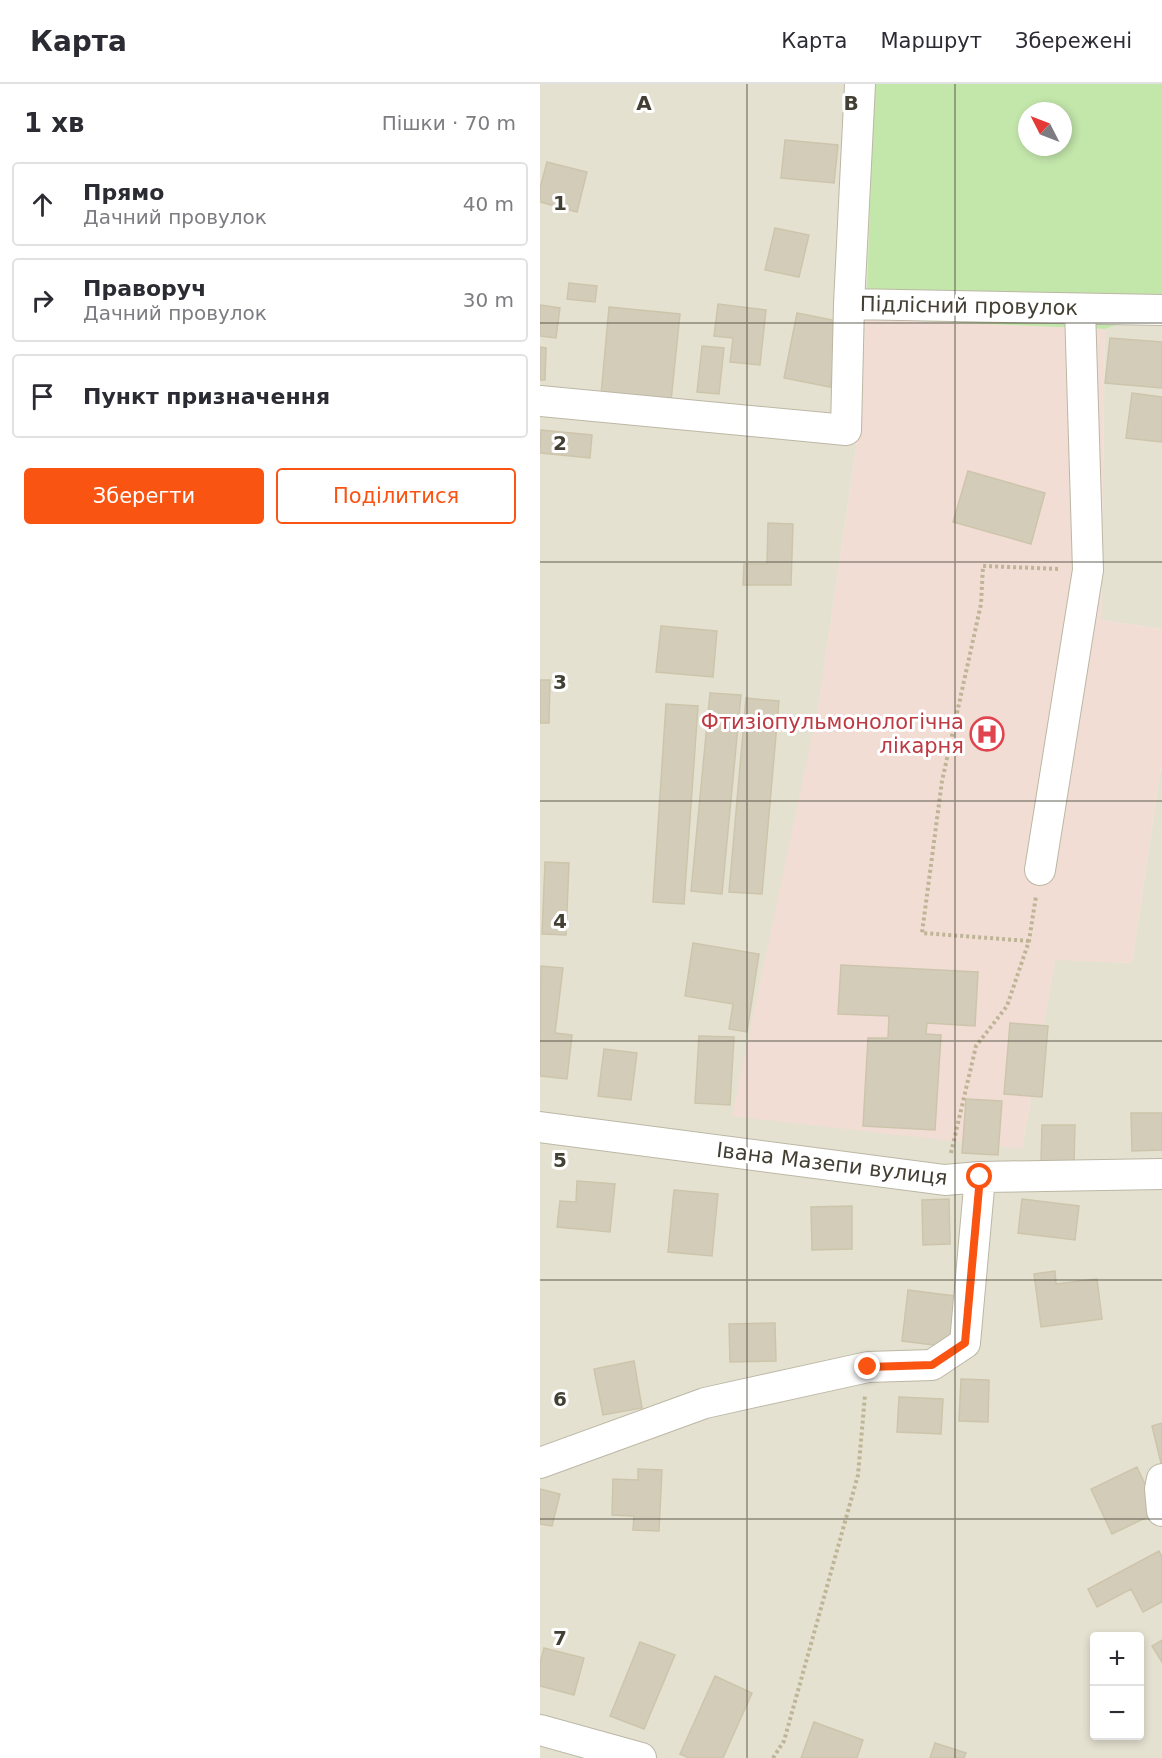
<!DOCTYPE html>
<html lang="uk">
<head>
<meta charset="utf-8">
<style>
  :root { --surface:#fff; --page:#f2f2f3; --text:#2b2b33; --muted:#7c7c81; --line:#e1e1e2; --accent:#f95412 }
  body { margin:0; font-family:"DejaVu Sans",sans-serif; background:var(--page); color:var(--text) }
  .controls { position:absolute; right:18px; bottom:18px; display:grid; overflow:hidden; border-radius:6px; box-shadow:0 3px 9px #0003 }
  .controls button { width:54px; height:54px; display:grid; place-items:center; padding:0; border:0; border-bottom:2px solid var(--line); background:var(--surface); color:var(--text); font:30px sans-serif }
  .compass { position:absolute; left:478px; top:18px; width:54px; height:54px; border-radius:50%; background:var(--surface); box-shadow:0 3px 9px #0003; rotate:312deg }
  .stop { position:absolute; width:18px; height:18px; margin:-14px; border:4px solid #f95412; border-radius:50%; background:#fff }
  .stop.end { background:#f95412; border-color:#fff; box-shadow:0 2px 6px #0008 }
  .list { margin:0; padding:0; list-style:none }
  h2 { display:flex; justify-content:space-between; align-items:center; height:78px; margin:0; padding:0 24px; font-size:26px }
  h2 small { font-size:20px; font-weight:400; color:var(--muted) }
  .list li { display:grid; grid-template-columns:39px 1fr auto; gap:18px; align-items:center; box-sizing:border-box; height:84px; margin:0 12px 12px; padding:0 12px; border:2px solid var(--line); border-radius:6px }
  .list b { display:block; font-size:22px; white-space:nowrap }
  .list p { margin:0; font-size:20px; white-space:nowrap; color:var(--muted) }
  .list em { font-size:20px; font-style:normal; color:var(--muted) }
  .actions { display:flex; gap:12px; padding:18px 24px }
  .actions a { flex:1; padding:14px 0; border:2px solid var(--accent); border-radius:6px; text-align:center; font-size:21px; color:var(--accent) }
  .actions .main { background:var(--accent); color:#fff }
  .icon { flex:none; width:33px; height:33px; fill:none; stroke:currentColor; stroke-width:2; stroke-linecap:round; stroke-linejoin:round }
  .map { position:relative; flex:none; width:622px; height:1674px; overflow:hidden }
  header { display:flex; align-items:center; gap:36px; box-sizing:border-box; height:84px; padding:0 30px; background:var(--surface); border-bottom:2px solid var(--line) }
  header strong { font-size:28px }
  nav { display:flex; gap:33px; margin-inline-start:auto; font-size:21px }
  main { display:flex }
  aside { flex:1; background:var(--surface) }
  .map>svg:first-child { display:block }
  .residential { fill:#e5e1d0; fill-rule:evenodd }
  .medical { fill:#f2ddd5 }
  .green { fill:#c3e6ab; fill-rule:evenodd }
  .building { fill:#d3ccb8; stroke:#cdc5ab; stroke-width:1.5 }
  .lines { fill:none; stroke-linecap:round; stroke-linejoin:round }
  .minor-casing { stroke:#bcb7a5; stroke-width:32 }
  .path { stroke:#beb597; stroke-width:4; stroke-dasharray:3 3; stroke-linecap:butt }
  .minor { stroke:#fff; stroke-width:30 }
  .route { stroke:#f95412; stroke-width:8 }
  .grid { fill:none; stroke:#433f33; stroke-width:1.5; stroke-opacity:0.55 }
  .labels { text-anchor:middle; stroke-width:6; stroke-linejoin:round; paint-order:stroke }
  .street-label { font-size:21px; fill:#433f33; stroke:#fff }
  .health-label { font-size:21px; fill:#be3a42; stroke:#fff; text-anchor:end }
  .grid-label { font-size:20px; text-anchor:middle; font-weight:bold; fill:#433f33; stroke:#fff; stroke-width:6; stroke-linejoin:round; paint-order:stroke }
</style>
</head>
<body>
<header>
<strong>Карта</strong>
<nav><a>Карта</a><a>Маршрут</a><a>Збережені</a></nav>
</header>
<main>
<aside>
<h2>1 хв<small>Пішки · 70 m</small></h2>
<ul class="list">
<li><svg class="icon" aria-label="ahead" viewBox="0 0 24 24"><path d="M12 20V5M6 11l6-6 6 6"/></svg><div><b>Прямо</b><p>Дачний провулок</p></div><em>40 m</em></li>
<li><svg class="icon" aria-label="right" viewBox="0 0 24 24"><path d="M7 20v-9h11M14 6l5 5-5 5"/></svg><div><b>Праворуч</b><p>Дачний провулок</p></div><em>30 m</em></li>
<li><svg class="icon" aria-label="arrive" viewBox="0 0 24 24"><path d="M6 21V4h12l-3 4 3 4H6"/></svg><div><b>Пункт призначення</b></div></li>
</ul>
<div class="actions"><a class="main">Зберегти</a><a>Поділитися</a></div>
</aside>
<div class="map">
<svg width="622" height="1674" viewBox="0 0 622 1674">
  <rect width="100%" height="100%" fill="#f1efe2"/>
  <path class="residential" d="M0 0H334L326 235 316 364 278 625 482 1065 515 875 592 879 622 676V1674H0ZM554 1552H600V1652H554Z
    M622 226V545L561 536 565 245Z"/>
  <path class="medical" d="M326 235 565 245 561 536 622 545V676L592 879 515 876 482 1065 192 1032 278 624 316 364Z"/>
  <path class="green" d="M334 0H622V226L565 245 326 235ZM487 27H523V63H487Z"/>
  <path class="building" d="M245 56 298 61 294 99 241 94Z
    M7 78 47 88 37 128 0 118V104Z
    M235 144 269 151 259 193 225 186Z
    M29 199 57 202 55 218 27 215Z
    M178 220 226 226 220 281 190 278 193 254 174 252Z
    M0 221 20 224 16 254 0 252Z
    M69 223 140 230 131 317 61 311Z
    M257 229 303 238 290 303 244 294Z
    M570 254 622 258V304L565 299Z
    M162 262 184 264 179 310 157 308Z
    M0 263 6 264 5 296H0Z
    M592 309 622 313V358L586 354Z
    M1 346 52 351 50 374 0 369Z
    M428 387 505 409 491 460 413 438Z
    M228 439 253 440 251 501H203L204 480H227Z
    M121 542 177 547 173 593 116 588Z
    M0 596H10L9 639H0Z
    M170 609 201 611 182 810 151 807Z
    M206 614 239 617 222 810 189 808Z
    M126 620 158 622 144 820 113 818Z
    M5 778 29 779 26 851 2 850Z
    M153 859 219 870 207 948 189 945 193 920 145 912Z
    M301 881 438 888 435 942 387 939 386 950 401 951 395 1046 323 1042 328 954H348L349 932 298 930Z
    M1 882 23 884 15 949 32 951 27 995 0 992Z
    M470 939 508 942 502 1013 464 1010Z
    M159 952 194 953 190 1021 155 1019Z
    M64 965 97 969 91 1016 58 1012Z
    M426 1015 462 1017 458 1071 422 1069Z
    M591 1029H622V1066L592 1067Z
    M502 1041H535L534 1078 501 1077Z
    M37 1097 75 1100 70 1148 17 1143 20 1117 36 1118Z
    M134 1106 178 1110 172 1172 128 1168Z
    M409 1115 410 1160 383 1161 382 1116Z
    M482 1115 539 1122 535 1156 478 1149Z
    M312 1122V1165L272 1166 271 1123Z
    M515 1187 516 1200 557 1195 562 1235 501 1243 494 1190Z
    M368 1206 415 1212 409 1263 362 1257Z
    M235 1239 236 1277 190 1278 189 1240Z
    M94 1277 102 1324 63 1331 54 1285Z
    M421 1295 449 1296 448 1338 419 1337Z
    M359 1313 403 1315 401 1350 357 1348Z
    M622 1339V1378L621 1379 612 1342Z
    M597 1383 618 1428 572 1450 551 1405Z
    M98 1385 122 1386 119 1447 93 1446 94 1432 72 1431 73 1395 98 1396Z
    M0 1405 20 1410 12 1442 0 1440Z
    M619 1467 622 1473V1518L603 1528 591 1505 557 1523 548 1505Z
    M622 1556V1578L612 1562Z
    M100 1558 135 1571 104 1645 70 1632Z
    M4 1564 44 1574 34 1611 0 1602V1579Z
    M175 1592 212 1609 183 1674H149L140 1670Z
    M274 1638 323 1656 317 1674H261Z
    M395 1659 426 1669 424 1674H390Z"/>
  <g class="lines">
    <g class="minor-casing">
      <path id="minor" d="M309 220 320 0
        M0 317 306 346 309 220 622 226
        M500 786 548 486 540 225
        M0 1043 405 1096 440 1093 622 1090
        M0 1379 165 1319 328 1283 392 1281 425 1259 440 1093
        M622 1395 620 1405 622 1427
        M0 1646 101 1674"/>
    </g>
    <path class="path" d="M489 857 382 849 402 697 441 520 443 482 521 485
      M411 1069 436 962 467 922 489 857 496 812
      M233 1674 244 1657 318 1391 325 1311"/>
    <use href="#minor" class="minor"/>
  </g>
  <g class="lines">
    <path class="route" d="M328 1283 392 1281 425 1259 440 1093"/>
  </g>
  <path class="grid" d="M207 0V1674M415 0V1674M0 239H622M0 478H622M0 717H622M0 957H622M0 1196H622M0 1435H622"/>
  <defs>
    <g id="hospital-ring" transform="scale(1.725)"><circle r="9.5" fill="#fff" stroke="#e0444e" stroke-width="1.5"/><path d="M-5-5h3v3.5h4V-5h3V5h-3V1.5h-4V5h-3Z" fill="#e0444e"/></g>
  </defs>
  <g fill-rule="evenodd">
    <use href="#hospital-ring" x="447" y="650"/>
  </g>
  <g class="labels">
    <g class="street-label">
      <text transform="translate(429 222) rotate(1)" y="7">Підлісний провулок</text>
      <text transform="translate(292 1080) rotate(7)" y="7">Івана Мазепи вулиця</text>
    </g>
    <g class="health-label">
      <text x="424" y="645">Фтизіопульмонологічна<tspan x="424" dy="24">лікарня</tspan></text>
    </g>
  </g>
  <g class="grid-label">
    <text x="104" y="26">A</text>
    <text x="311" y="26">B</text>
    <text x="20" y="126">1</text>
    <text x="20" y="366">2</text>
    <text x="20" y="605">3</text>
    <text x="20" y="844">4</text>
    <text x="20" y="1083">5</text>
    <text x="20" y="1322">6</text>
    <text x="20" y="1561">7</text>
  </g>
</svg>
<div class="controls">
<button>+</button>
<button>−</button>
</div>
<svg class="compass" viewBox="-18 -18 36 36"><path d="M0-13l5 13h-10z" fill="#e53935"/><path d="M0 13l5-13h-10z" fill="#7c7c81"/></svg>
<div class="stop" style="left:440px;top:1093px"></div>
<div class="stop end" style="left:328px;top:1283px"></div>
</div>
</main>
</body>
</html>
